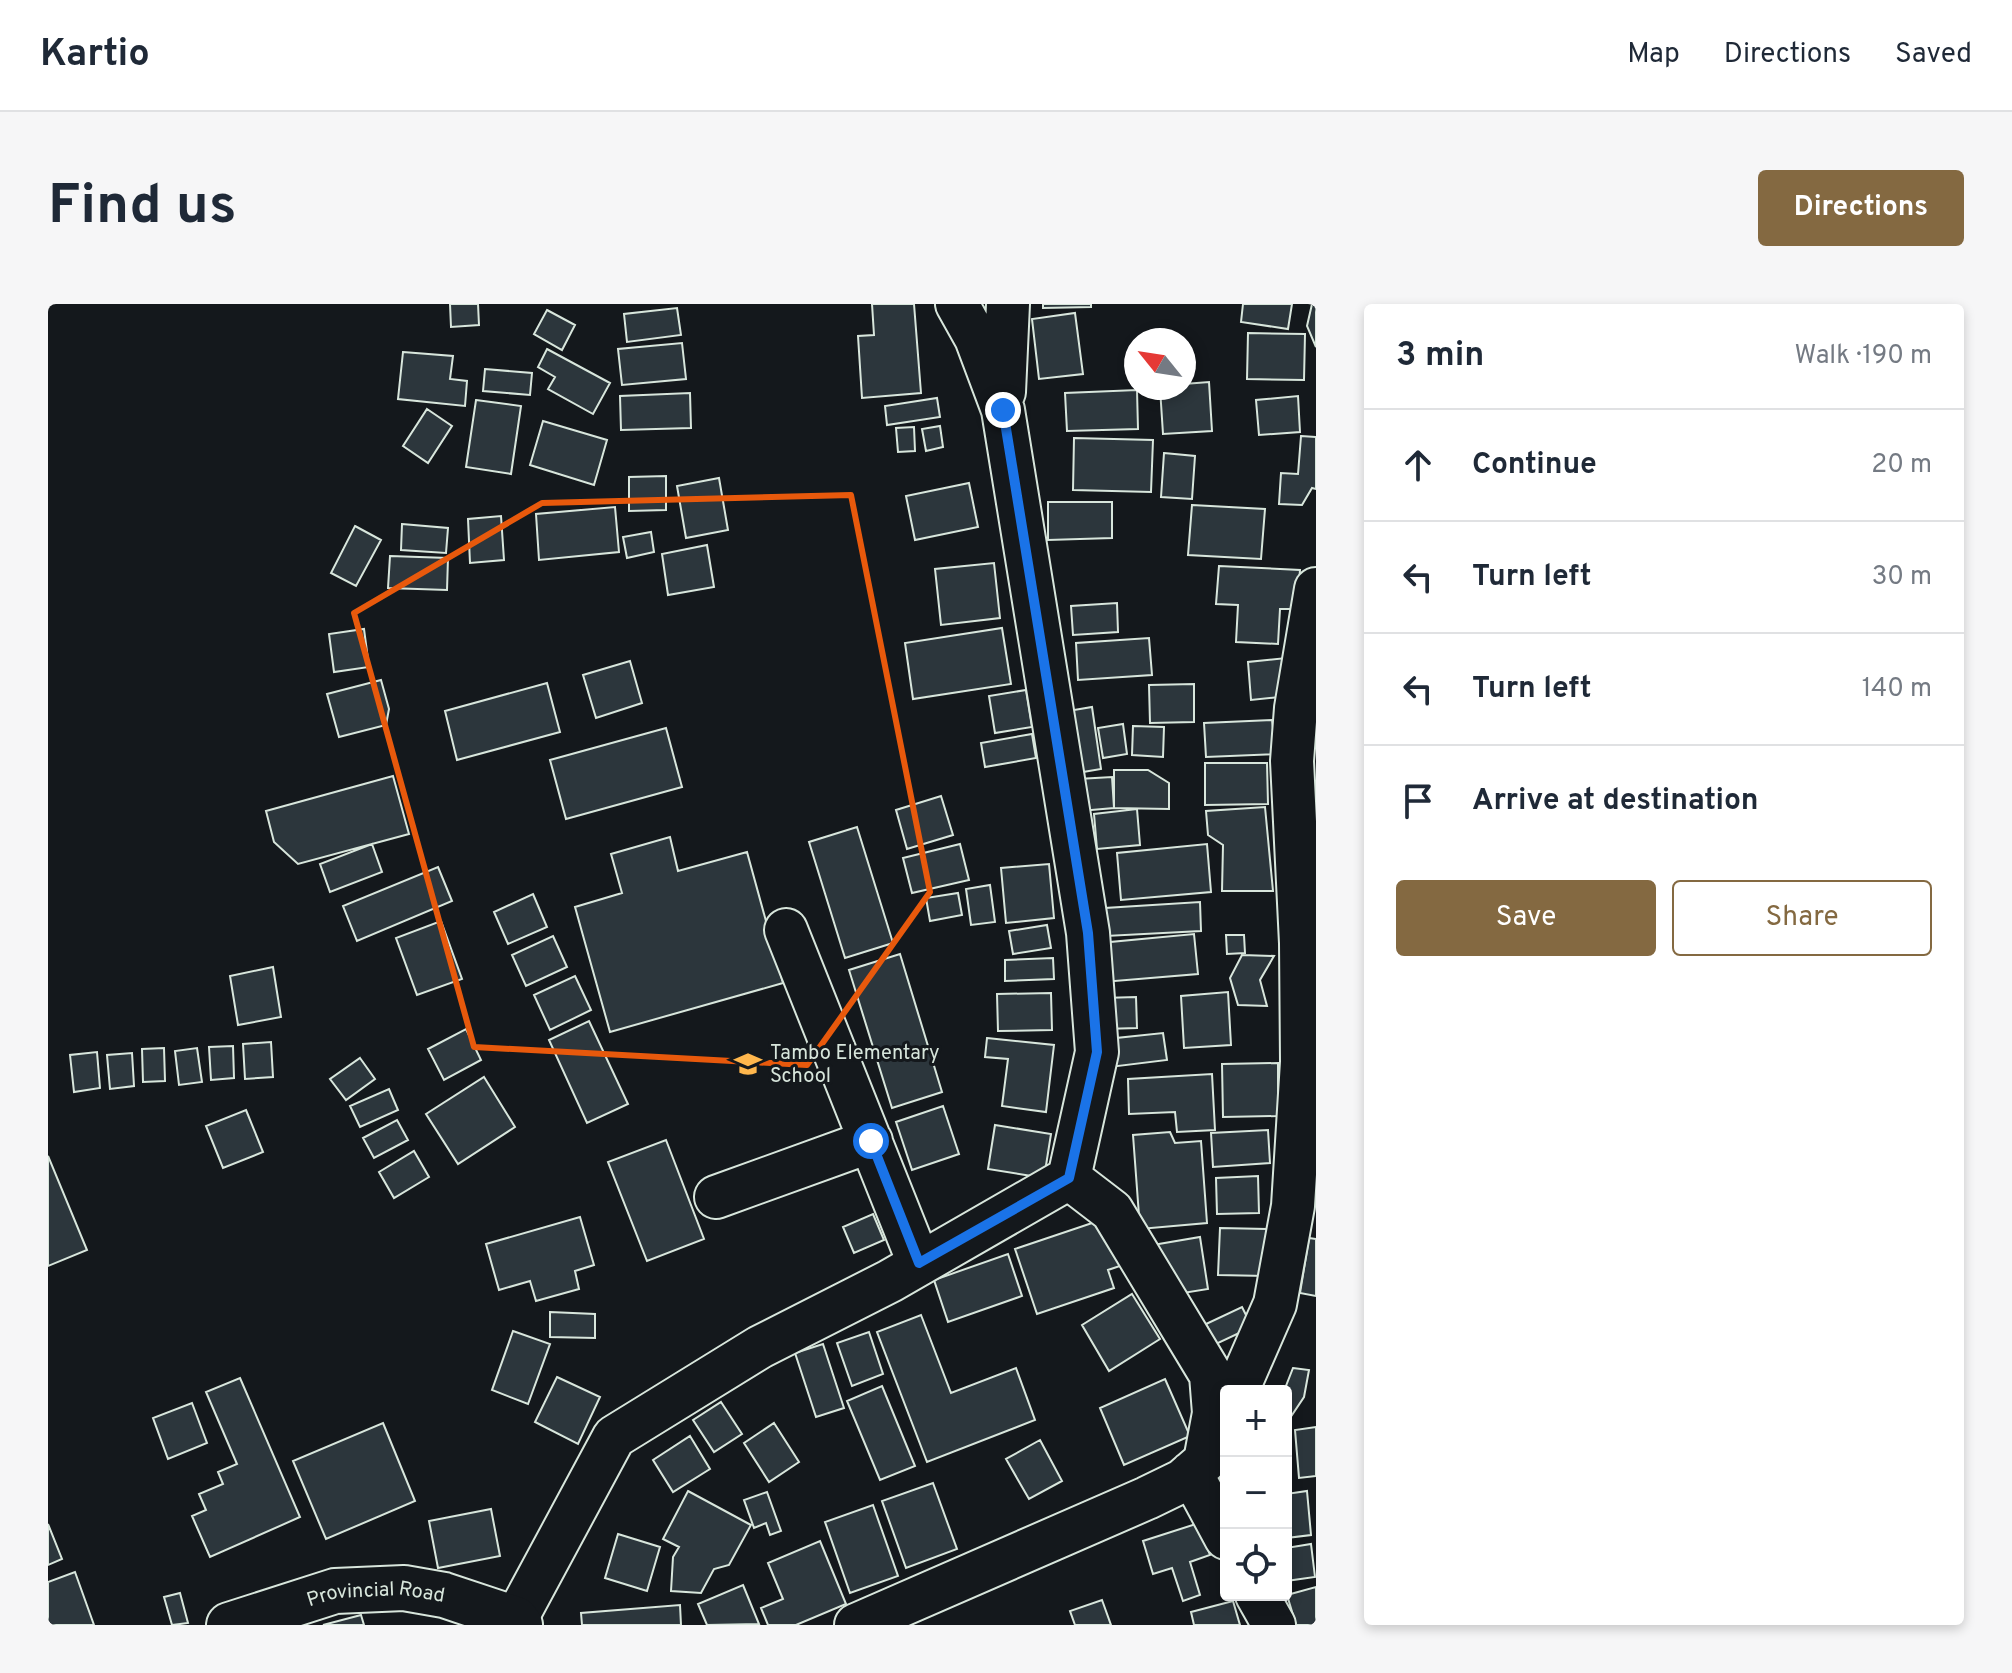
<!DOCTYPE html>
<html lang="en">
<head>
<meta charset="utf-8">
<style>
  :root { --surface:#fff; --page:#f6f6f7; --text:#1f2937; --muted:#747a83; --line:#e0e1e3; --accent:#846941 }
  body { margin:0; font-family:Overpass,sans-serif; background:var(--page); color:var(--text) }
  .controls { position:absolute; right:24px; bottom:24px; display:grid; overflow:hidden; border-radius:8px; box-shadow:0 4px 12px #0003 }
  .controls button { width:72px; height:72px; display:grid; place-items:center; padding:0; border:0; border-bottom:2px solid var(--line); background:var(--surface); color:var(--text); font:40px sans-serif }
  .compass { position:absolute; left:1076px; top:24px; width:72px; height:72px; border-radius:50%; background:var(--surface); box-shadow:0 4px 12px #0003; rotate:300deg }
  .stop { position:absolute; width:24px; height:24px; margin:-18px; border:6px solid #1a73e8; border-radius:50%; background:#fff }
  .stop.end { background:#1a73e8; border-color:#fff; box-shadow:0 2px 8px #0008 }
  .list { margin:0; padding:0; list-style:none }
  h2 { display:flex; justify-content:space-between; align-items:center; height:104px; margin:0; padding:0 32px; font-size:34px }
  h2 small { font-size:26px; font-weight:400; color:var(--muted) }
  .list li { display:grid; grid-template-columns:52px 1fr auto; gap:24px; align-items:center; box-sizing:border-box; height:112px; padding:0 32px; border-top:2px solid var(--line) }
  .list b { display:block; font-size:30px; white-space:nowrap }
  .list em { font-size:26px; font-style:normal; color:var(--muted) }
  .actions { display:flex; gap:16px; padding:24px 32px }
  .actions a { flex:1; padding:18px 0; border:2px solid var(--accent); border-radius:8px; text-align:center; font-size:28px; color:var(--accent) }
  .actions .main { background:var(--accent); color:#fff }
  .icon { flex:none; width:44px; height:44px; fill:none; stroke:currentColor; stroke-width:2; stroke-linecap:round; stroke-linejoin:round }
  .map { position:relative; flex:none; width:1268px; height:1321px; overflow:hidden; border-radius:8px }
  header { display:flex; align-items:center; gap:48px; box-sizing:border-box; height:112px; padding:0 40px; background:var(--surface); border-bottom:2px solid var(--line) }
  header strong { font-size:38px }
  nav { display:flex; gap:44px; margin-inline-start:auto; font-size:28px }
  .intro { display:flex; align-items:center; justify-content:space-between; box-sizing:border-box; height:192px; padding:0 48px }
  h1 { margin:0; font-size:56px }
  .button { padding:20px 36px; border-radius:8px; background:var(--accent); color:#fff; font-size:28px; font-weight:700 }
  main { display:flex; gap:48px; padding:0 48px }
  aside { flex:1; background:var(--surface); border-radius:8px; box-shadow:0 4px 12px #0003 }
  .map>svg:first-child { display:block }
  .building { fill:#2c363c; stroke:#d8e6dc; stroke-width:2 }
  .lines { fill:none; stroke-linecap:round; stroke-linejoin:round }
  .minor-casing { stroke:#d8e6dc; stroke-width:46 }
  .major-casing { stroke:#d8e6dc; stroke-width:48 }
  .minor { stroke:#14181c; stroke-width:42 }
  .major { stroke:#14181c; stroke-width:44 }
  .route { stroke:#1a73e8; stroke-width:10 }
  .marked { fill:none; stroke:#e8590c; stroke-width:6; stroke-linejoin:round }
  .labels { text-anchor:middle; stroke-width:6; stroke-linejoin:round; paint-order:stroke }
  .poi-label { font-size:20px; fill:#d8e6dc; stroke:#14181c; text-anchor:start }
  .street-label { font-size:20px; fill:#d8e6dc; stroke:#14181c }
</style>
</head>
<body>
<header>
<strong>Kartio</strong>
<nav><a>Map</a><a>Directions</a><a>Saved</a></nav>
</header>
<div class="intro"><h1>Find us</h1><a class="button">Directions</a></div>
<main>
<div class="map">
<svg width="1268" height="1321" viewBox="0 0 1268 1321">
  <rect width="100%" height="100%" fill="#14181c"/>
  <path class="building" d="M402 0H430L431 21 403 23Z
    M824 0H866L873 89 814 94 810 32 826 31Z
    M995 0H1043V3L995 4Z
    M1195 0H1244L1240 25 1193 18Z
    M1264 0H1268V43L1259 22Z
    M629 4 633 31 579 38 576 10Z
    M499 6 527 21 514 46 486 30Z
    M1027 9 1035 70 991 75 984 15Z
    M1200 29 1257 30 1256 76 1199 75Z
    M634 39 638 75 574 81 570 45Z
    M499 45 562 79 545 110 500 85 507 73 490 63Z
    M355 48 405 52 402 75 419 77 417 102 350 95Z
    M437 65 484 69 482 91 435 87Z
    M1161 78 1164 127 1115 130 1112 84H1136V80Z
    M1089 86 1090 125 1019 127 1017 89Z
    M642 89 643 124 573 126 572 92Z
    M1250 92 1252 128 1211 131 1208 96Z
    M889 94 892 113 839 121 837 102Z
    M428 96 473 102 463 170 418 163Z
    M379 105 404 122 380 159 355 142Z
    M495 117 559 136 546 181 482 161Z
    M892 122 895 143 878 147 874 125Z
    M866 123 867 147 850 148 848 124Z
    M1253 132 1268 133V185L1264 184 1254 201 1231 200 1233 169 1250 170Z
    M1026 134 1105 136 1103 188 1025 186Z
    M1116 149 1147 152 1144 195 1113 193Z
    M618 172V206L581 207V173Z
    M671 174 680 226 638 234 629 182Z
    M921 179 930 223 867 236 858 192Z
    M1000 198H1064V234L1000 236Z
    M1144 201 1217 205 1213 255 1140 251Z
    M567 203 571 248 491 256 488 210Z
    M453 212 456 256 422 259 420 215Z
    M354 220 400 224 398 249 353 246Z
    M307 222 333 236 308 282 283 269Z
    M603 228 606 248 579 254 575 233Z
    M659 241 666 283 620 291 614 250Z
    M342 252 400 254 399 286 340 284Z
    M946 259 952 314 893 321 887 265Z
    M1171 262 1252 266 1249 305H1232L1230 340 1188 338 1190 301 1168 300Z
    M1069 299 1070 328 1025 331 1023 302Z
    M954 324 963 380 865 395 857 339Z
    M316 325 321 363 286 368 281 330Z
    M1101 334 1104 371 1030 376 1028 339Z
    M1238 354 1242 392 1203 396 1200 358Z
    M582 357 594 399 548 414 535 371Z
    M333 376 341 405 338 421 291 433 279 390Z
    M499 379 512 428 409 456 397 407Z
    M1146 380V418L1102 419 1101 381Z
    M978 386 984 423 947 429 941 392Z
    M1044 403 1053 465 1029 469 1020 407Z
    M1224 416 1228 450 1158 453 1156 419Z
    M1075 420 1079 450 1055 454 1050 424Z
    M1085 422 1116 423 1115 453 1084 451Z
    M618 424 634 483 518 515 502 456Z
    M984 430 988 454 937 463 933 439Z
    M1157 459H1219L1220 500 1157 501Z
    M1066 466H1100L1121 479V505L1066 504Z
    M345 472 361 530 250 560 226 538 218 507Z
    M1064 473 1066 504 1032 507 1030 475Z
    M893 492 905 531 859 545 848 506Z
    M1217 503 1225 587H1174L1175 541 1160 531 1158 507Z
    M1089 505 1092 541 1049 545 1046 510Z
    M809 523 845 639 797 654 761 538Z
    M622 533 630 567 699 548 735 679 562 728 527 603 574 589 563 550Z
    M324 540 334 568 282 588 272 560Z
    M912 540 921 576 864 589 855 554Z
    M1159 540 1163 588 1073 596 1069 549Z
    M1001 560 1006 614 958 619 953 564Z
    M390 563 404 597 309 637 295 602Z
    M942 581 947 618 923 621 918 585Z
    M910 589 914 611 882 617 878 594Z
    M485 590 499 623 460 640 446 608Z
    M1152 598 1153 627 1058 632 1057 604Z
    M393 617 414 675 369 691 348 634Z
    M999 621 1003 644 965 650 961 627Z
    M1146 630 1150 670 1055 678 1052 639Z
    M1178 631H1196L1197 649 1179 650Z
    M505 632 519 663 478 682 464 651Z
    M852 650 894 788 844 804 801 666Z
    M1194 651 1226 652 1212 676 1219 702 1190 701 1182 674Z
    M1005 654 1006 675 957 677V656Z
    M225 663 233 713 190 721 182 672Z
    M527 672 543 706 502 726 486 691Z
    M1180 688 1183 741 1136 744 1133 692Z
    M1003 689 1004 726 950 727 949 690Z
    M1088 693 1089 724 1056 725 1055 694Z
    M541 717 580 800 539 819 501 736Z
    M418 725 433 756 396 776 380 745Z
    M1115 729 1119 756 1062 763 1059 735Z
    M939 734 1006 741 998 808 954 802 960 755 937 753Z
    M223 738 225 773 197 775 195 740Z
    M185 742 186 774 163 776 161 743Z
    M116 744 117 777 95 778 94 745Z
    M149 744 154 778 131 781 127 747Z
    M49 748 52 784 26 788 22 751Z
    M84 749 86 782 62 785 59 751Z
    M312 754 327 775 298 796 282 775Z
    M1230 759V812L1175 813 1174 760Z
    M1164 770 1167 826 1129 828 1127 808 1081 810 1080 775Z
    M436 773 467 823 410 860 378 810Z
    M341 785 350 806 312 823 302 802Z
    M895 802 911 850 864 866 848 818Z
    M198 806 215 848 175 864 158 822Z
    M349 816 360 836 326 854 315 834Z
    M947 821 1003 830 996 874 940 865Z
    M1220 826 1222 859 1165 863 1163 829Z
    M1122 828 1127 839 1153 837 1159 919 1092 925 1085 831Z
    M618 836 656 935 599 957 560 858Z
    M366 847 381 873 346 894 331 868Z
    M0 852 39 946 0 962Z
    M1210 872 1211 909 1169 910 1168 874Z
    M825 910 836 936 806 949 795 923Z
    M532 913 546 961 527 967 531 985 488 997 482 977 451 986 438 940Z
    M1053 916 1075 961 1060 966 1066 984 989 1010 967 945Z
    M1172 924 1219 925 1218 972 1170 971Z
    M1152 933 1160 985 1129 990 1099 942Z
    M1261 934 1268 935V992L1252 989Z
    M960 950 974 992 900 1018 886 976Z
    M1084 990 1112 1035 1061 1067 1034 1021Z
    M1194 1003 1204 1023 1168 1040 1158 1020Z
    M502 1008 547 1010V1034L502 1033Z
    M873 1011 903 1089 968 1064 987 1116 879 1158 829 1028Z
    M465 1027 502 1040 480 1100 444 1086Z
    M821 1028 835 1070 804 1082 789 1039Z
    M775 1040 796 1104 768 1113 747 1049Z
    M1245 1064 1261 1066 1256 1093 1238 1120V1087H1236Z
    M509 1073 552 1093 530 1140 487 1118Z
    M192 1074 252 1213 162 1253 144 1212 158 1206 151 1190 175 1180 170 1168 189 1160 158 1088Z
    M1117 1075 1142 1132 1076 1161 1052 1104Z
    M834 1082 867 1162 832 1176 799 1097Z
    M673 1098 694 1130 666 1148 645 1116Z
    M144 1099 159 1139 120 1155 105 1114Z
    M335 1119 367 1197 278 1235 245 1157Z
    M726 1119 751 1158 721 1178 696 1139Z
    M1268 1123V1172L1251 1174 1247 1126Z
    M642 1132 662 1165 625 1188 605 1156Z
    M992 1136 1014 1177 981 1195 958 1155Z
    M885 1179 909 1245 858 1264 834 1197Z
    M640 1187 703 1221 681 1261 666 1265 653 1289 623 1287 625 1253 631 1243 615 1235Z
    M1259 1187 1263 1231 1238 1234V1190Z
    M719 1188 733 1227 722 1231 718 1219 706 1224 696 1196Z
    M825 1201 850 1272 802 1289 777 1218Z
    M443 1205 452 1252 390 1264 381 1217Z
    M1151 1219 1162 1251 1142 1258 1152 1291 1135 1297 1124 1264 1105 1270 1095 1237Z
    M0 1220 14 1255 0 1261Z
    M570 1230 612 1243 599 1287 557 1274Z
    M772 1237 798 1300 748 1321H720L713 1304 735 1295 720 1259Z
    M1263 1240 1267 1273 1238 1277V1244Z
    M27 1268 46 1321H0V1278Z
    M695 1281 711 1320 659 1321 650 1300Z
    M1268 1283V1321H1248L1239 1291Z
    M132 1289 140 1319 124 1321 116 1293Z
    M1054 1296 1063 1321H1027L1022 1307Z
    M1185 1297 1192 1321H1146L1143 1308Z
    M632 1301 633 1321H534L533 1309Z
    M313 1311 316 1321H275Z"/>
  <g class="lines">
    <g class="minor-casing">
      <path id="minor" d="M956 88 960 0
        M738 626 871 959
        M668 893 823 837
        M1189 1087 1227 1000 1245 902 1254 758 1253 639 1244 457 1248 404 1268 285
        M1143 1169 1178 1234
        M1209 1291 1226 1321
        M468 1315 566 1133 712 1043 842 977 1021 874 1049 748 1040 629 955 106 928 34 909 0
        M808 1321 1099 1194 1134 1177 1157 1157 1166 1109 1163 1071 1064 907 1021 874"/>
    </g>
    <g class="major-casing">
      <g id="major">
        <path id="s1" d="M181 1321 287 1287 356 1284 396 1291 468 1315 472 1321"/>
      </g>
    </g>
    <use href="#minor" class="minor"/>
    <use href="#major" class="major"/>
  </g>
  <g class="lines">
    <path class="route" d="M823 837 871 959 1021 874 1049 748 1040 629 955 106"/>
  </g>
  <path class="marked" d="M803 191 882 588 759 761 426 743 306 309 494 199Z"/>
  <defs>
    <g id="school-bare" transform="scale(2.16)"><path d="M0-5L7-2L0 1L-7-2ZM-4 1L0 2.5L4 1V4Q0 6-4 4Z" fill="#ffb74d" stroke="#14181c" stroke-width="2.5" paint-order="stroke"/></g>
  </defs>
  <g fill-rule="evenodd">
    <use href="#school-bare" x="700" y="760"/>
  </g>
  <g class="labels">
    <g class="poi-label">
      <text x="722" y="755">Tambo Elementary<tspan x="722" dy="23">School</tspan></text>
    </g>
    <g class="street-label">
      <text dy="7" stroke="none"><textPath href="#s1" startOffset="152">Provincial Road</textPath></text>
    </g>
  </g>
</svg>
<div class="controls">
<button>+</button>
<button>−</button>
<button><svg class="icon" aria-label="locate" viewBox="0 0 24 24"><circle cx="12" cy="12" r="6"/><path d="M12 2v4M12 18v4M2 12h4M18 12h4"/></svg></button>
</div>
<svg class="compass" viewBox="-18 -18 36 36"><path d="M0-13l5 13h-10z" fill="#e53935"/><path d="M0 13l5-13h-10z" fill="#747a83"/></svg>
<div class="stop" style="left:823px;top:837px"></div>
<div class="stop end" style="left:955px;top:106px"></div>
</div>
<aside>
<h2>3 min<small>Walk · 190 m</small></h2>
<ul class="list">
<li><svg class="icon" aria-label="ahead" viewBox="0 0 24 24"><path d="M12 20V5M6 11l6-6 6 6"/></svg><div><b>Continue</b></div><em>20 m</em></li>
<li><svg class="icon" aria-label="left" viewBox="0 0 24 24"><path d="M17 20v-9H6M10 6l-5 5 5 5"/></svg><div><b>Turn left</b></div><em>30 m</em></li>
<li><svg class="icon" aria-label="left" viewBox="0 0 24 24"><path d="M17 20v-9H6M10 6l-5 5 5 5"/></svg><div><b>Turn left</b></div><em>140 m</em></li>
<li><svg class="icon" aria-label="arrive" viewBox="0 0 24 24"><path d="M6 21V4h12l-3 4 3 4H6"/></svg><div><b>Arrive at destination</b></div></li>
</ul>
<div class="actions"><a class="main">Save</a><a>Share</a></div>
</aside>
</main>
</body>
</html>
